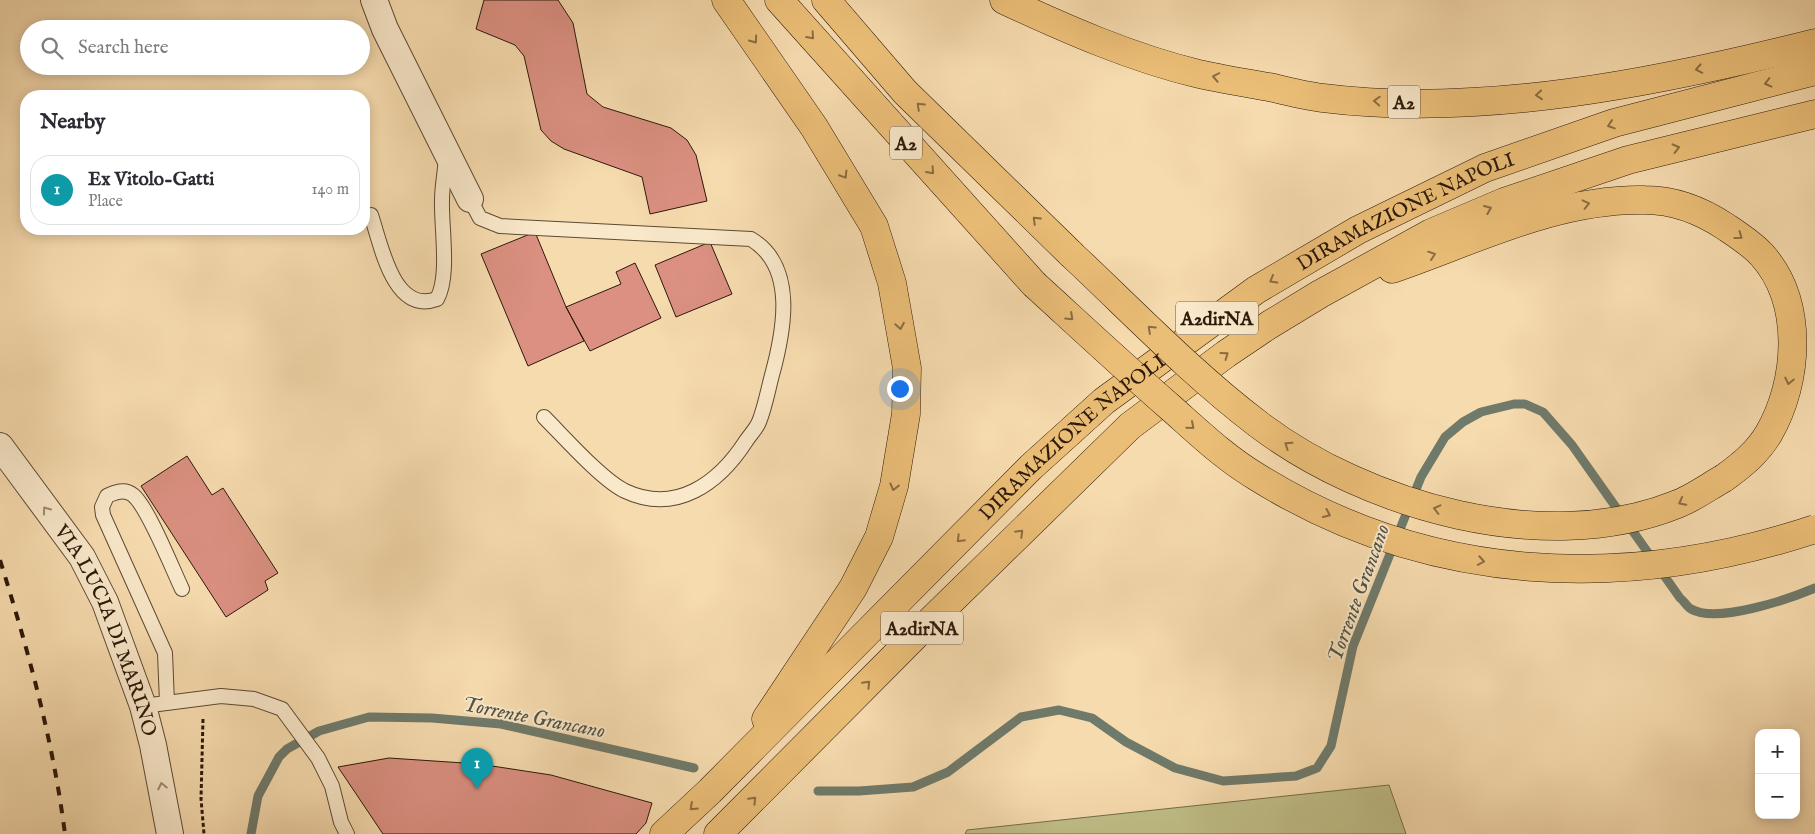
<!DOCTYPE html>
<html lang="en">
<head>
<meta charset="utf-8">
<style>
  :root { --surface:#fff; --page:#f2f2f3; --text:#2b2b33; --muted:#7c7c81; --line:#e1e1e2; --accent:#8f2418 }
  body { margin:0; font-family:"IM FELL English",serif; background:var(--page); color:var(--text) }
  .controls { position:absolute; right:15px; bottom:15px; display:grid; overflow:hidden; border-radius:10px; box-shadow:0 2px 12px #0003 }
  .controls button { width:45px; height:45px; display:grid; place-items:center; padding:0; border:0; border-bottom:1px solid var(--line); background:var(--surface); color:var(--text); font:25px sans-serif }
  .you { position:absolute; left:899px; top:388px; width:18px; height:18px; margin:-12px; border:4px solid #fff; border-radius:50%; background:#1a73e8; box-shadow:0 0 0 8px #1a73e833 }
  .badge { display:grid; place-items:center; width:32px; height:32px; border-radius:50%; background:var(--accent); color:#fff; font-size:16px; font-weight:700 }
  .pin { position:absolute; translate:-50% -41px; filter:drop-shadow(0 1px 2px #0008) }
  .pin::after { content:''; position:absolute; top:26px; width:18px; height:15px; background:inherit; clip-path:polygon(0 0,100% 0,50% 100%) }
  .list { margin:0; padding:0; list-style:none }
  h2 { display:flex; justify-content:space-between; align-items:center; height:65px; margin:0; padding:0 20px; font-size:21px }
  h2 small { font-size:16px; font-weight:400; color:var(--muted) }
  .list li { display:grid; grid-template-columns:32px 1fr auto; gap:15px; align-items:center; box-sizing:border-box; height:70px; margin:0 10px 10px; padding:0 10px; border:1px solid var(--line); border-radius:20px }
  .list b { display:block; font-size:19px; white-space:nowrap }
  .list p { margin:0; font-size:16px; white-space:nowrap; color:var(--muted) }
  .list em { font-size:16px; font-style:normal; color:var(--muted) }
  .icon { flex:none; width:28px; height:28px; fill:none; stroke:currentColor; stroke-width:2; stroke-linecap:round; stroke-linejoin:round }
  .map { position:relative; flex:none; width:1815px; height:834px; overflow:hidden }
  .search { position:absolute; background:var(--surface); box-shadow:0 2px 12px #0003; left:20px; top:20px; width:350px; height:55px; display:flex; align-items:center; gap:12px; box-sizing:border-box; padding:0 18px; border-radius:28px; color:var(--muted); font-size:19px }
  .panel { position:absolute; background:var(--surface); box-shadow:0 2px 12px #0003; left:20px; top:90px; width:350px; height:145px; border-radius:20px }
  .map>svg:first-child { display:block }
  .green { fill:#c0bf88; stroke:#766c49 }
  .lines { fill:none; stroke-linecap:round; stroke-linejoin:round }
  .stream { stroke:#6f7a6b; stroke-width:9 }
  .building { fill:#db9081; stroke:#2b190a }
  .lane-casing { stroke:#5e4a33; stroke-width:16 }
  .street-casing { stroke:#5e4a33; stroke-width:28 }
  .highway-casing { stroke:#2b190a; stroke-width:29 }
  .path { stroke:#2b190a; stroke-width:3; stroke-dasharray:4 2.5; stroke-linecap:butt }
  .lane { stroke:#f9e8ca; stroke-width:14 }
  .street { stroke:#f9e8ca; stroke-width:26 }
  .highway { stroke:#ebbe77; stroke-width:28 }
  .rail { stroke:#2b190a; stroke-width:4; stroke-dasharray:9 9; stroke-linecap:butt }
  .highway-bridge-casing { stroke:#2b190a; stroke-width:29; stroke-linecap:butt }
  .highway-bridge { stroke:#ebbe77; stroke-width:28 }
  .oneway { stroke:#8b6c40 }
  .oneway2 { stroke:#9c8b74 }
  .labels { text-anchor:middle; stroke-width:4; stroke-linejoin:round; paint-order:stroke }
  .shield { fill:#f9e8ca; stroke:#695744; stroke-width:1 }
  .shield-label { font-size:19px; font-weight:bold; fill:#2b190a }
  .street-label { font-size:20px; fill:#2b190a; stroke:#f9e8ca }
  .water-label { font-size:21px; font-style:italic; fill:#535243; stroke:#f9e8ca }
</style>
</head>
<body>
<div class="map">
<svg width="1815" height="834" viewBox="0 0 1815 834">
  <rect width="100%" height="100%" fill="#f6dbae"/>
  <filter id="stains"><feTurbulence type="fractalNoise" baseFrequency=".004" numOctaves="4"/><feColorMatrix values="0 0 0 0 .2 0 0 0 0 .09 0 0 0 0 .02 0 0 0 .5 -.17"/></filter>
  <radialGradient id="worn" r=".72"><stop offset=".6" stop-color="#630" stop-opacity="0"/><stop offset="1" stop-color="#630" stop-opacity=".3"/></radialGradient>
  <path class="green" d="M1389 785 1406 834H965L967 830Z"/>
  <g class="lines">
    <path class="stream" d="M818 791H859L913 787 948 772 1021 717 1059 710 1092 718 1126 742 1175 768 1223 781 1296 776 1317 768 1331 746 1353 646 1421 477 1445 437 1463 422 1481 412 1514 404H1525L1543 412 1572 445 1680 598C1684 601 1687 607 1691 609 1717 624 1789 599 1815 588
      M251 834 258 796 279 757 287 749 319 731 369 717 432 718 501 724 694 768"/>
  </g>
  <path class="building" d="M484 0H558L573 23 587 94 603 107 671 128 687 140 696 155 707 201 650 214 642 177 564 149 551 141 541 130 524 56 515 45 476 29Z
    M535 232 566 307 584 341 528 366 481 254Z
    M710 242 732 294 676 317 655 265Z
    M635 263 661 318 590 351 566 307 621 284 616 272Z
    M187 456 212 495 223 488 278 573 265 581 268 590 226 617 141 486Z
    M389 758 479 764 551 775 652 803 646 823 636 834H383L338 767Z"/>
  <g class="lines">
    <g class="lane-casing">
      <path id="lane" d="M470 199 480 218 500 226 751 239C797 267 784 331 772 375 768 390 765 407 759 422 756 429 750 435 746 441 719 483 676 515 625 491 602 480 564 437 544 417
        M371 215C381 244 393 315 437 299 450 276 441 227 442 200 442 186 445 172 446 158
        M167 703 165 653 103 515 102 507 107 496C115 492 125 488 133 495 148 507 172 568 182 589
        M143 706 221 696 254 699 282 709 318 758 332 786 341 822 347 834"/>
    </g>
    <g class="street-casing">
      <g id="street">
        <path d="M374 0 385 29 470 199"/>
        <path id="s1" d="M0 446 82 557 105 602 143 706 153 745 170 834"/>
      </g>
    </g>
    <g class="highway-casing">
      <g id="highway">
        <path d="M726 0 814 127 874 226 892 283 907 368 906 414 894 486 879 537 853 588 766 719"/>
        <path d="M779 0 1034 284"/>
        <path d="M826 0 905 92 1071 254"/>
        <path d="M1004 0C1066 29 1132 58 1199 74 1222 79 1246 83 1269 87 1287 91 1305 96 1323 98 1482 118 1660 82 1815 43"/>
        <path d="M1392 269C1474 241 1556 198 1645 200 1675 200 1702 211 1726 227 1738 235 1752 244 1762 255 1804 302 1799 381 1769 433 1758 452 1742 465 1724 478"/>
        <path id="s2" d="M664 834 710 791 1031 467 1104 401 1256 290 1358 230 1485 168 1614 123 1815 71"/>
        <path d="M718 834 914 637 1130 426 1226 354 1269 325 1320 294 1431 233 1504 202 1628 160 1815 114"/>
      </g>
    </g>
    <path class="path" d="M203 719 201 799 204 834"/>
    <use href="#lane" class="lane"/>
    <use href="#street" class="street"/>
    <use href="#highway" class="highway"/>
    <path class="rail" d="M0 560C28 650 53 740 65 834"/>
    <g class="highway-bridge-casing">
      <path id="highway-bridge" d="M1071 254C1132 311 1191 373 1258 424 1366 506 1544 557 1675 505 1692 499 1708 487 1724 478
        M1034 284C1080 326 1125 368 1171 408 1198 432 1225 458 1257 477 1429 584 1625 592 1815 529"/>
    </g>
    <use href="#highway-bridge" class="highway-bridge"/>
  </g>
  <defs><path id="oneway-chevron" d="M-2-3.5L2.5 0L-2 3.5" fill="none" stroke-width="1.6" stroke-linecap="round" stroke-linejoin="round" transform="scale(1.25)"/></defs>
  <g class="oneway">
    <use href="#oneway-chevron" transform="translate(811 36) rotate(48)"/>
    <use href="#oneway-chevron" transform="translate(754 40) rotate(55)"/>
    <use href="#oneway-chevron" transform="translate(1699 69) rotate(169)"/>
    <use href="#oneway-chevron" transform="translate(1216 77) rotate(-169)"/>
    <use href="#oneway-chevron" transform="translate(1768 83) rotate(166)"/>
    <use href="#oneway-chevron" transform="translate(1539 95) rotate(175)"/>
    <use href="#oneway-chevron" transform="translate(1377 101) rotate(-177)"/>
    <use href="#oneway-chevron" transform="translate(920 106) rotate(-136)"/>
    <use href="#oneway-chevron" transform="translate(1611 125) rotate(162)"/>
    <use href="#oneway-chevron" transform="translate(1676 148) rotate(-14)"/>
    <use href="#oneway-chevron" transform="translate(931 171) rotate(48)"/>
    <use href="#oneway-chevron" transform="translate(844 175) rotate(58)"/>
    <use href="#oneway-chevron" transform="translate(1586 204) rotate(-13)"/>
    <use href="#oneway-chevron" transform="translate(1488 209) rotate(-23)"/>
    <use href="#oneway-chevron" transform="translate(1036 220) rotate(-136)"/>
    <use href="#oneway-chevron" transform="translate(1739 236) rotate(36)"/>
    <use href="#oneway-chevron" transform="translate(1432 255) rotate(-19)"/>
    <use href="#oneway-chevron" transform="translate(1273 280) rotate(150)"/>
    <use href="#oneway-chevron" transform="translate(1070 317) rotate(43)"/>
    <use href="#oneway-chevron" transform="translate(900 326) rotate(80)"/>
    <use href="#oneway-chevron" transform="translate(1151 329) rotate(-137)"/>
    <use href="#oneway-chevron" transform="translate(1225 355) rotate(-36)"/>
    <use href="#oneway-chevron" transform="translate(1789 381) rotate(102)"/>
    <use href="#oneway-chevron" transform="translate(1191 426) rotate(41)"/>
    <use href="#oneway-chevron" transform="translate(1288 445) rotate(-146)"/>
    <use href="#oneway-chevron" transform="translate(894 487) rotate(104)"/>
    <use href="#oneway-chevron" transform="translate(1682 502) rotate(152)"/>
    <use href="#oneway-chevron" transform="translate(1437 509) rotate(-166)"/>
    <use href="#oneway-chevron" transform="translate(1327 514) rotate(24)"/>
    <use href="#oneway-chevron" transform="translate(1020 533) rotate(-45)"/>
    <use href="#oneway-chevron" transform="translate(960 539) rotate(135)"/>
    <use href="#oneway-chevron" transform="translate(1481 561) rotate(10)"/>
    <use href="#oneway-chevron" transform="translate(867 684) rotate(-46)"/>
    <use href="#oneway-chevron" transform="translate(753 800) rotate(-46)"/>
    <use href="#oneway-chevron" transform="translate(693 807) rotate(137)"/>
  </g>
  <g class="oneway2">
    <use href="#oneway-chevron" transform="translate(46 510) rotate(-126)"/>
    <use href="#oneway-chevron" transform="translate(162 786) rotate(-102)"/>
  </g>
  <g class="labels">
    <g class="shield">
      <rect x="1388" y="85.5" width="32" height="33" rx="4"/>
      <rect x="890" y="126.5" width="32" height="33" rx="4"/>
      <rect x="1176" y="301.5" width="82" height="33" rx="4"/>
      <rect x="881" y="611.5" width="82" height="33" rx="4"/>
    </g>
    <g class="shield-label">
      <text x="1404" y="109">A2</text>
      <text x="906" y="150">A2</text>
      <text x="1217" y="325">A2dirNA</text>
      <text x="922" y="635">A2dirNA</text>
    </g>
    <g class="street-label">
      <text dy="7" stroke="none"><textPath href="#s2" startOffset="975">DIRAMAZIONE NAPOLI</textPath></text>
      <text dy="7" stroke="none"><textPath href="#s2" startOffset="570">DIRAMAZIONE NAPOLI</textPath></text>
      <text dy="7" stroke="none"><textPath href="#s1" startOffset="215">VIA LUCIA DI MARINO</textPath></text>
    </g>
    <g class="water-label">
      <text transform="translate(1358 593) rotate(-70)" y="7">Torrente Grancano</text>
      <text transform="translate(534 717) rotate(11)" y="7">Torrente Grancano</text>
    </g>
  </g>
  <rect width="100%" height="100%" filter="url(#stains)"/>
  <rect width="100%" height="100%" fill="url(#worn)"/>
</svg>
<div class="controls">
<button>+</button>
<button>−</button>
</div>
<div class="you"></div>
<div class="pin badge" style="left:477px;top:789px;background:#0f9aa8">1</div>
<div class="search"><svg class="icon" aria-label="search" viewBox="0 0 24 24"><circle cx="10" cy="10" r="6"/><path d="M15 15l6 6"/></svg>Search here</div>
<section class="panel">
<h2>Nearby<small></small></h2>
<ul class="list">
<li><span class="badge" style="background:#0f9aa8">1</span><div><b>Ex Vitolo-Gatti</b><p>Place</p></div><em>140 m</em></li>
</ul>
</section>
</div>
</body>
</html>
